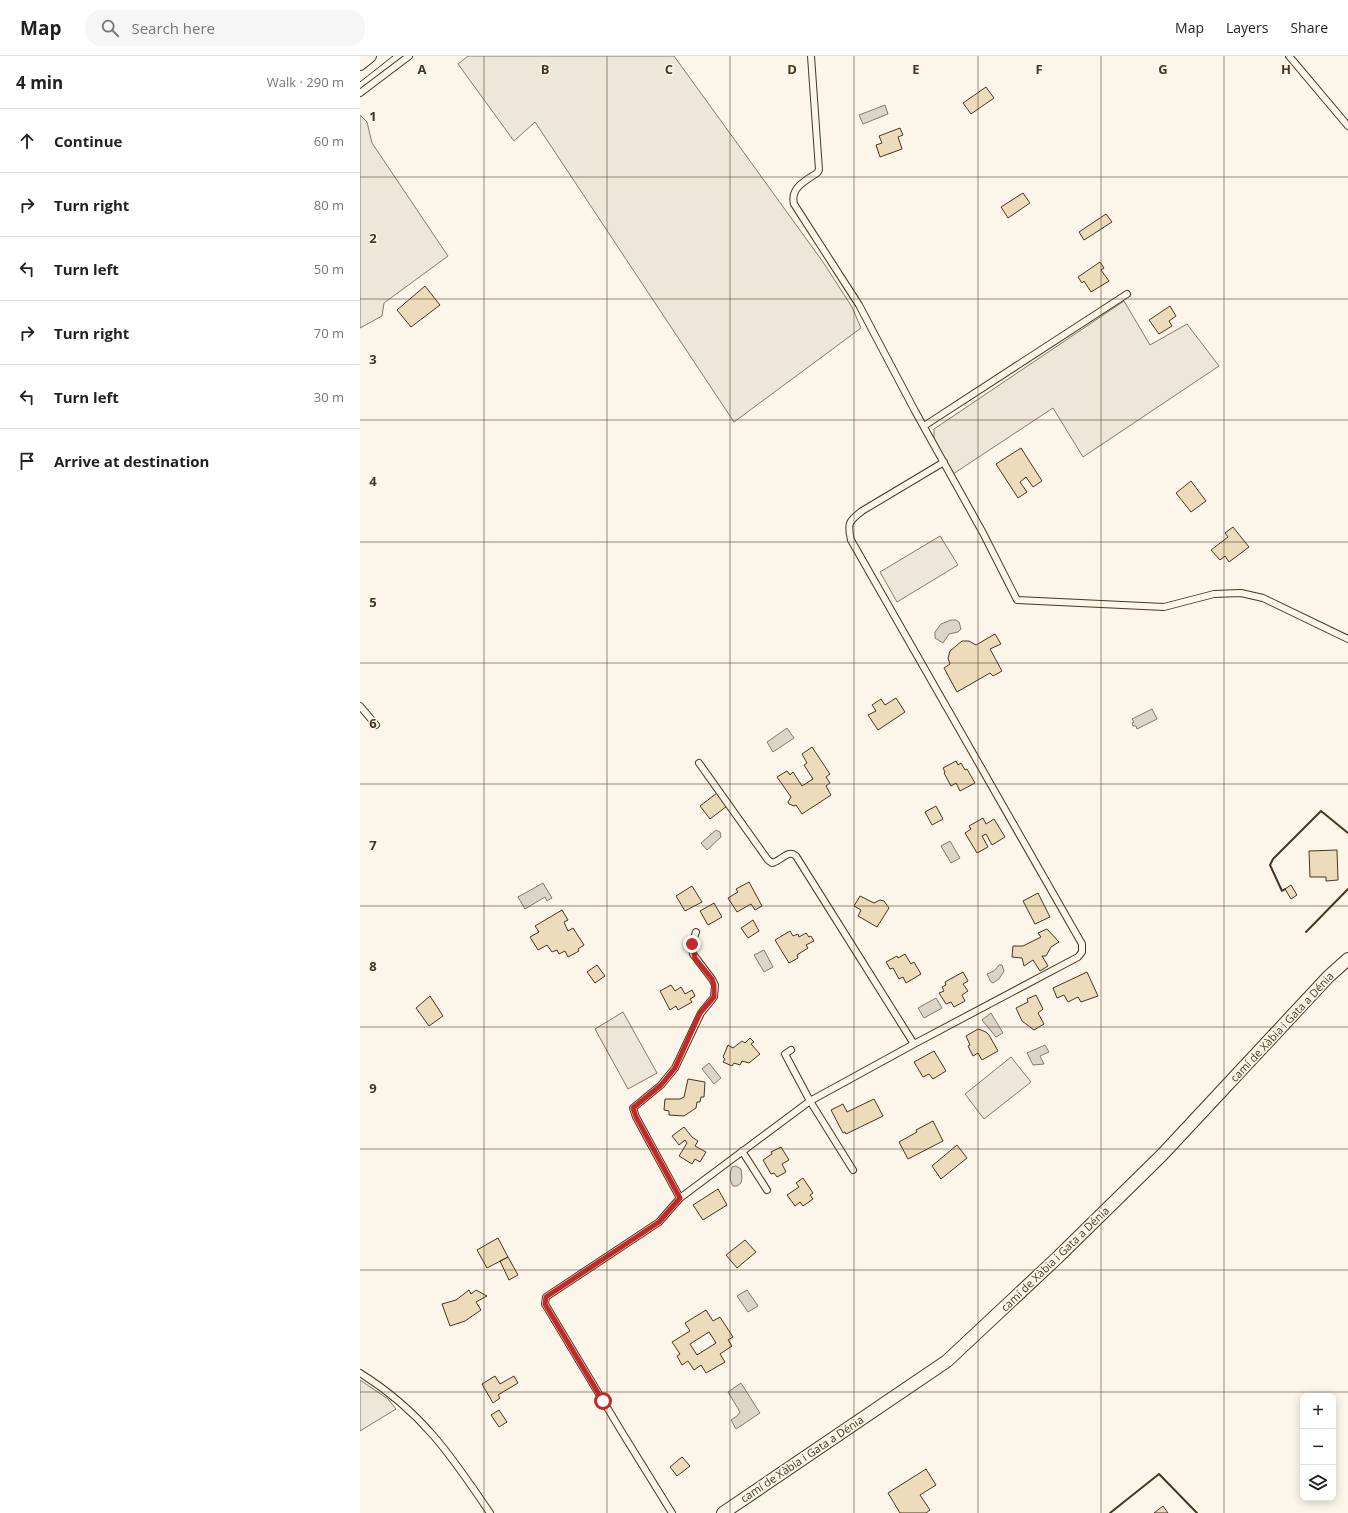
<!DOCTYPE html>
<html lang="en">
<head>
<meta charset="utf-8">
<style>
  :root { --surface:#fff; --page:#f6f6f6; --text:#222; --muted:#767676; --line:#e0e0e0 }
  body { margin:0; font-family:"Open Sans",sans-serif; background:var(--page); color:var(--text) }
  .controls { position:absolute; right:12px; bottom:12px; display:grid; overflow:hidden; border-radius:8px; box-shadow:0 2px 10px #0003 }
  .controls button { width:36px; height:36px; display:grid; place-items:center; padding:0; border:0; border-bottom:1px solid var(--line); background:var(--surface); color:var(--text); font:20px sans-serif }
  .stop { position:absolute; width:12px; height:12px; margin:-9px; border:3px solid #c62828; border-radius:50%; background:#fff }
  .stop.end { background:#c62828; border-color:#fff; box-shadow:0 1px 4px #0008 }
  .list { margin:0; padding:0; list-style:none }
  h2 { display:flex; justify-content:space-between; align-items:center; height:52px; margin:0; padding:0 16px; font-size:17px }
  h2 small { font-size:13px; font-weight:400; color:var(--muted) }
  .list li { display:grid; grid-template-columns:26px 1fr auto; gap:12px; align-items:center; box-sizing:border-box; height:64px; padding:0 16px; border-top:1px solid var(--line) }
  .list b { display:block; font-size:15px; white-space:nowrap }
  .list em { font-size:13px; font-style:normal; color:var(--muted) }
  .icon { flex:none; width:22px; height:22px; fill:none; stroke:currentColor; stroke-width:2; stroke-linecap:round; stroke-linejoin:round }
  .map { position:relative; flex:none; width:988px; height:1457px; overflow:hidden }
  header { display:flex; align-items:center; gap:24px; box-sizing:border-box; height:56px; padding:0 20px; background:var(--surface); border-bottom:1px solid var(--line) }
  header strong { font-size:19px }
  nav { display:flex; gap:22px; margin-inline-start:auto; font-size:14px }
  .search { width:280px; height:36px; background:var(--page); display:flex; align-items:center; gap:10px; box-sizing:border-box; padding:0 14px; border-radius:16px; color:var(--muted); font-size:15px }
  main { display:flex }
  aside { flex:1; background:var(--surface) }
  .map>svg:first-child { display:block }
  .green { fill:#ede6d9; stroke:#887966 }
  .water { fill:#dcd4c6; stroke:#887966 }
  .building { fill:#ecdcbc; stroke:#4a3520; fill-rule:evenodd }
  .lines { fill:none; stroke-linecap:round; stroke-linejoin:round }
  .lane-casing { stroke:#4a3520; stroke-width:8 }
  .street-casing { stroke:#4a3520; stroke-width:14 }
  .lane { stroke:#fbf6e9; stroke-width:6 }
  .street { stroke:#fbf6e9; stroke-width:12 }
  .tram { stroke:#4a3520; stroke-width:1 }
  .wall { stroke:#4a3520; stroke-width:2 }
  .route { stroke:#c62828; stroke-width:5 }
  .grid { fill:none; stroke:#4a3520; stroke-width:1; stroke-opacity:0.55 }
  .labels { text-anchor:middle; stroke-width:3; stroke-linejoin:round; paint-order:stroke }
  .street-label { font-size:11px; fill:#4a3520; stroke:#fbf6e9 }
  .grid-label { font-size:13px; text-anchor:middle; font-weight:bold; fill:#4a3520; stroke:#fbf6e9; stroke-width:3; stroke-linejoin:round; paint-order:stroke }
</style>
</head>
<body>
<header>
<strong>Map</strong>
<div class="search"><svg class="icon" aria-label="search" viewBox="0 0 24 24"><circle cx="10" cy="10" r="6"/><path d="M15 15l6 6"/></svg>Search here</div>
<nav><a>Map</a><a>Layers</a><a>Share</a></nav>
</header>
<main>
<aside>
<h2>4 min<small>Walk · 290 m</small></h2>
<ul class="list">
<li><svg class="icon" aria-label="ahead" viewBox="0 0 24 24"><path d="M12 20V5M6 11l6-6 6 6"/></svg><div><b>Continue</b></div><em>60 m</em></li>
<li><svg class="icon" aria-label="right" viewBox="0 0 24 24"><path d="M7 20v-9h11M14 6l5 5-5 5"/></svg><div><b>Turn right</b></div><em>80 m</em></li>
<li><svg class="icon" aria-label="left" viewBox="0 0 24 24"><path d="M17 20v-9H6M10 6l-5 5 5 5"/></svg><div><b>Turn left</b></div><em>50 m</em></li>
<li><svg class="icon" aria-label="right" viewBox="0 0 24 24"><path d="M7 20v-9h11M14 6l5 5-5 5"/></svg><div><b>Turn right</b></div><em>70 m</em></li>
<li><svg class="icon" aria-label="left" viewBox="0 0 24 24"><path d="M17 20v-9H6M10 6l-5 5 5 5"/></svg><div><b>Turn left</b></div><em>30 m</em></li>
<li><svg class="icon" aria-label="arrive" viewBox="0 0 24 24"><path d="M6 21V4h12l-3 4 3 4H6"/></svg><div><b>Arrive at destination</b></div></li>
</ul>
</aside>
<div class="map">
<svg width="988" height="1457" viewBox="0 0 988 1457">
  <rect width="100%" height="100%" fill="#fbf6e9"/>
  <path class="green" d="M108 0H314L463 206 492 251 501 272 374 366 175 66 154 85 98 8Z
    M0 59 7 66 12 87 88 200 24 247 22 260 0 272Z
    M764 245 790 289 827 268 859 310 723 401 693 352 593 418 574 382V373Z
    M580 480 598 509 537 546 520 516Z
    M263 956 297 1017 268 1033 235 973Z
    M651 1001 671 1026 624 1063 605 1038Z
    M0 1324 28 1343 36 1353 0 1375Z"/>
  <path class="water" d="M525 49 528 58 503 68 499 59Z
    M591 564H596L599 566 601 573 598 576 589 578 583 587 575 582V576L581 568Z
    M792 653 797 663 777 673 776 670H773L772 667 774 666 772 663Z
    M427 672 434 682 413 696 407 686Z
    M356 774 360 776 361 781 347 794 341 787Z
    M590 785 600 802 591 807 581 790Z
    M183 827 192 842 187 845 185 841 165 853 158 841Z
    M404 894 413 911 404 916 394 899Z
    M639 909H642L644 915 639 923 633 927 631 926 627 918 634 915Z
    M576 942 582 952 564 962 558 952Z
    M631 957 643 977 636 981 622 964Z
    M685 989 689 996 680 1000 684 1008 673 1009 667 997Z
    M349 1007 361 1022 354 1028 342 1013Z
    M376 1110 381 1113 382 1122 381 1127 377 1130H373C369 1125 370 1117 372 1111Z
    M387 1234 398 1250 388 1256 377 1240Z
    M381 1327 400 1357 376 1373 371 1364 377 1360 380 1356 368 1336Z"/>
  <path class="building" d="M626 31 634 42 611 58 603 47Z
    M540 72 543 79 538 81 542 93 520 101 516 89 522 87 519 80Z
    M663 137 670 147 648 162 641 151Z
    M746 158 752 166 724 184 719 176Z
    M740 206 744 212 741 214 749 225 731 236 724 225 722 227 718 221Z
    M65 230 80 249 51 271 37 254Z
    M810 250 816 260 809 265 812 270 799 278 789 264Z
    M661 392 682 425 673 431 666 421 660 426 667 436 658 442 636 408Z
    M831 425 846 445 831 456 816 437Z
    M873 471 889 491 869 506 865 500 860 504 851 494 868 481 865 477Z
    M635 578 641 588 630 593 642 615 633 620 630 617 597 636 584 612 590 608 588 602 590 595 602 585H609L616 589Z
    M536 642 545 656 518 674 508 659 516 655 512 649 521 643 525 649Z
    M452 691 470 718 466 721 470 727 466 730 471 739 442 758 436 749 434 750 429 748 428 746 431 741 417 721 427 715 430 719 433 716 442 730 453 723 444 709 447 707 442 698Z
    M596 705 598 709 601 707 605 714 607 713 615 727 600 735 596 727 591 730 584 717 585 716 583 712Z
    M357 737 367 750 350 763 340 750Z
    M576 750 583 763 572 769 565 756Z
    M623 762 626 768 634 763 645 781 632 789 626 778 622 780 628 791 617 797 605 777 611 773 609 770Z
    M977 794 978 824 966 825V821H950L949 795Z
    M389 826 402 850 395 854 391 848 377 856 368 842 378 836 376 833Z
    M931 829 937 839 931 843 925 833Z
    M332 830 342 846 325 855 316 840Z
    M678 837 690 861 675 868 663 845Z
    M500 840 514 847 520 844 524 845 529 852 517 871 498 860 501 854 494 850Z
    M354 847 362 861 348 869 340 855Z
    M202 854 208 864 204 866 208 875 213 872 224 889 218 893 219 895 208 901 205 895 199 898 197 894 192 896 187 889 178 894 170 881 179 876 175 870Z
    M393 864 399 875 388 882 381 872Z
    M687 873 699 886 691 891 686 900H682L688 910 680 915 673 904 664 910 662 902 652 901 653 890H663L681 881 678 877Z
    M430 875 433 880 438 878 439 881 446 877 449 881 451 880 454 885 446 889 448 892 437 899 438 902 429 907 415 884Z
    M545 898 551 908 554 906 561 918 546 927 543 921 539 923 533 912 530 913 526 906 537 900 538 902Z
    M237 909 245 920 235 927 227 916Z
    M603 916 608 925 603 928 608 935 602 939 605 945 594 951 591 946 586 948 579 937 584 935 582 931 586 929 585 926Z
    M727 916 738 940 721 946 718 941 708 946 704 939 697 942 693 932Z
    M311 929 315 935 321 931 325 938 332 934 335 940 330 943 332 946 318 954 316 950 310 954 300 935Z
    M676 939 683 953 678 957 684 968 674 974 662 965 656 952 668 946 667 943Z
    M70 940 83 960 69 970 56 952Z
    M618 973 626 976 629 979 638 995 622 1004 618 997 613 1000 608 990 610 989 606 980Z
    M390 982 394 986 391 988 400 998 389 1007 382 1005 380 1009 374 1007 372 1010 363 1006 365 1003 363 1001 368 989 373 992 382 985 385 987Z
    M574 995 586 1015 573 1023 569 1018 563 1021 554 1006Z
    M328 1023 345 1026 344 1041H341L340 1046H337L336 1052 324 1060 309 1059V1055L304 1054 305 1043H320L324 1041Z
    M514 1043 523 1060 486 1078 485 1076 483 1077 471 1054 483 1048 487 1056Z
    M573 1065 583 1085 548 1103 539 1086 557 1076 556 1074Z
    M324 1071 332 1081 338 1085 335 1090 346 1096 340 1106 335 1103 332 1108 319 1100 327 1087 325 1084 319 1089 312 1080Z
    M597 1089 607 1102 581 1123 572 1110Z
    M421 1091 429 1104 422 1108 426 1116 417 1121 414 1117 411 1118 403 1104 412 1098 411 1096Z
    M443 1122 453 1137 450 1139 453 1143 443 1150 440 1146 435 1150 427 1139 439 1131 436 1127Z
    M358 1133 367 1149 343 1164 333 1149Z
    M138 1182 148 1201 127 1212 117 1194Z
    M385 1184 396 1196 377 1212 366 1199Z
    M148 1201 158 1219 149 1224 140 1205Z
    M109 1234 111 1238 116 1234 127 1240 116 1246 121 1254 105 1265 90 1270 82 1248 96 1244Z
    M346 1254 353 1265 360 1261 373 1281 368 1284 372 1290 360 1298 365 1306 346 1317 341 1309 334 1314 328 1305 322 1309 317 1300 320 1298 312 1286 330 1275 325 1267ZM349 1276 356 1287 337 1299 330 1288Z
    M135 1320 140 1328 154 1320 158 1327 138 1339 140 1342 133 1347 122 1328Z
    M139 1354 147 1366 139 1371 131 1359Z
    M322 1401 330 1410 317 1420 310 1411Z
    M566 1413 576 1429 560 1439 570 1454 566 1457H540L528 1437Z
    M803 1450 808 1457H794Z"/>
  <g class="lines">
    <g class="lane-casing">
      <path id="lane" d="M451 0 459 114 457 117C445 125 430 132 434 148L499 249 555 355 623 477 657 544 804 551 854 538 881 537 903 542 988 583
        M929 0 988 70
        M0 37 49 0
        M564 370 767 238
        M0 650 16 669
        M339 707 408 804 412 807C421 805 428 793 436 800L554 988
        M431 994 425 998 450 1045 493 1114
        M382 1095 407 1134
        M320 1142 276 1061 273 1052 301 1029 315 1012 341 957 354 941 355 929 352 923 333 898 332 888 336 876
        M0 1317C61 1355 91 1399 130 1457
        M312 1457 260 1373 185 1248 186 1241 299 1166 320 1142 450 1045 554 988 718 901 722 896V888L491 484C487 467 489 465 502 455L584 406"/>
    </g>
    <g class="street-casing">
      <path id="street" d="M0 8 10 0
        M363 1457 587 1305 697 1202 802 1099 968 921 988 903"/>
    </g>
    <use href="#lane" class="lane"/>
    <use href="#street" class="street"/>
    <path class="tram" d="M0 26 33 0"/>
    <path class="wall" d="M925 833 922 835 910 809 913 803 961 755 988 777
      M946 876 988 833
      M750 1457 799 1418 837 1457"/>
  </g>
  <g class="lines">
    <path class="route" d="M243 1345 185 1248 186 1241 299 1166 320 1142 276 1061 273 1052 301 1029 315 1012 340 957 354 941V929L352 923 335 902 332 888"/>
  </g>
  <path class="grid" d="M124 0V1457M247 0V1457M370 0V1457M494 0V1457M618 0V1457M741 0V1457M864 0V1457M0 121H988M0 243H988M0 364H988M0 486H988M0 607H988M0 728H988M0 850H988M0 971H988M0 1093H988M0 1214H988M0 1336H988"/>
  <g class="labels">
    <g class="street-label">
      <text transform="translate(922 971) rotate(-47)" y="4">camí de Xàbia i Gata a Dénia</text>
      <text transform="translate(695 1203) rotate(-44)" y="4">camí de Xàbia i Gata a Dénia</text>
      <text transform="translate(442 1403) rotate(-34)" y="4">camí de Xàbia i Gata a Dénia</text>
    </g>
  </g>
  <g class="grid-label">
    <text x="62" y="18">A</text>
    <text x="185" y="18">B</text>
    <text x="309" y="18">C</text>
    <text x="432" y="18">D</text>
    <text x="556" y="18">E</text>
    <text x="679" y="18">F</text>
    <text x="803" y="18">G</text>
    <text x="926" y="18">H</text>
    <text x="13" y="65">1</text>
    <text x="13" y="187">2</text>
    <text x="13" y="308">3</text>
    <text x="13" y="430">4</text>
    <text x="13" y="551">5</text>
    <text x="13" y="672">6</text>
    <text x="13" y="794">7</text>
    <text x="13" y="915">8</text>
    <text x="13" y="1037">9</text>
  </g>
</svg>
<div class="controls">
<button>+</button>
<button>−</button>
<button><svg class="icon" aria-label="layers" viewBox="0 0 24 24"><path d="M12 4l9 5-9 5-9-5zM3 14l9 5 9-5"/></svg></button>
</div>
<div class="stop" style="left:243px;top:1345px"></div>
<div class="stop end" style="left:332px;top:888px"></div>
</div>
</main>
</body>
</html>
